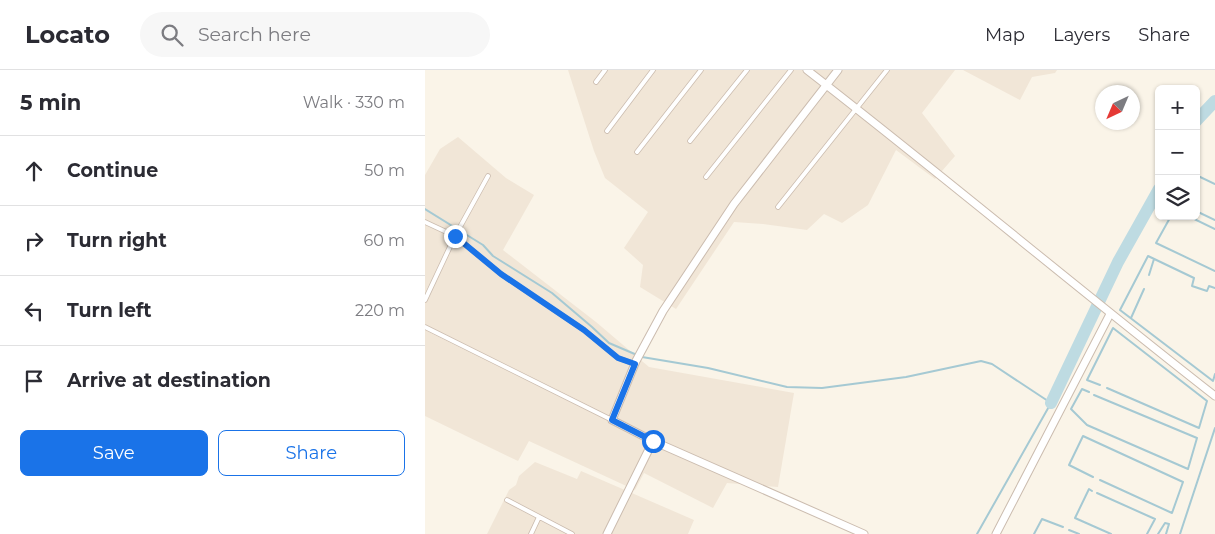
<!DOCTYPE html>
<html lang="en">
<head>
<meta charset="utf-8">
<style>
  :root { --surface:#fff; --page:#f7f7f7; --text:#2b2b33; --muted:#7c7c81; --line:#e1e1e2; --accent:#1a73e8 }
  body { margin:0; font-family:Montserrat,sans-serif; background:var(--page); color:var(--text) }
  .controls { position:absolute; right:15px; top:15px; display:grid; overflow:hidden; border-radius:8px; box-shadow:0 1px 4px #0004 }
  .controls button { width:45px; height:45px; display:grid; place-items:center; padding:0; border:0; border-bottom:1px solid var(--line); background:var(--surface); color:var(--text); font:25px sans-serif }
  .compass { position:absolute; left:670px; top:15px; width:45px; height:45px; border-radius:50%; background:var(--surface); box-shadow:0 1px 4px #0004; rotate:224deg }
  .stop { position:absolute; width:15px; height:15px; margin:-11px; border:4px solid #1a73e8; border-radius:50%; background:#fff }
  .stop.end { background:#1a73e8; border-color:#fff; box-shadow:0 1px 5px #0008 }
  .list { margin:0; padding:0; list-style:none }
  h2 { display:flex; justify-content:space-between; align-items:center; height:65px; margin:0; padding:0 20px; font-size:21px }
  h2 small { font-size:16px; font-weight:400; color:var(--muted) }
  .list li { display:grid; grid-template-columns:32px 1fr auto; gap:15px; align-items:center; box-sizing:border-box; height:70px; padding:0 20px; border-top:1px solid var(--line) }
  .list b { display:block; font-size:19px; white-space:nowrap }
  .list em { font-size:16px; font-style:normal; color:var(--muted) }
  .actions { display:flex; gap:10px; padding:15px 20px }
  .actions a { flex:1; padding:11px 0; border:1px solid var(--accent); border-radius:8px; text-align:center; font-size:18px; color:var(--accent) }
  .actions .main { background:var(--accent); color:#fff }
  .icon { flex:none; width:28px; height:28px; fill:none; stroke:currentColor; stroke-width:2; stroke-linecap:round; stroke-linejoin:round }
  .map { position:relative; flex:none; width:790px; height:464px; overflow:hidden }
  header { display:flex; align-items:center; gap:30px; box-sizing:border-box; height:70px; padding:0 25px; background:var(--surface); border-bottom:1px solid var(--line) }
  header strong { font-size:24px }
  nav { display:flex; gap:28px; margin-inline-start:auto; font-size:18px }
  .search { width:350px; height:45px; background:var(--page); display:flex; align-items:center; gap:12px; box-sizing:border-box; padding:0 18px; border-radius:28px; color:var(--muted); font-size:19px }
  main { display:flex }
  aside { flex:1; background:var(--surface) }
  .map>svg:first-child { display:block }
  .residential { fill:#f1e6d7 }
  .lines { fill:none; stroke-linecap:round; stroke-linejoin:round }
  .stream { stroke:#a5c9d3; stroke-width:2 }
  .river { stroke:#bedbe2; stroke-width:12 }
  .service-casing { stroke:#cbbcaf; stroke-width:5.5 }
  .minor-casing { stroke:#cbbcaf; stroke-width:9 }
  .service { stroke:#fff; stroke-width:4 }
  .minor { stroke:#fff; stroke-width:7 }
  .route { stroke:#1a73e8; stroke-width:6 }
</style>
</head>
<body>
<header>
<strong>Locato</strong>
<div class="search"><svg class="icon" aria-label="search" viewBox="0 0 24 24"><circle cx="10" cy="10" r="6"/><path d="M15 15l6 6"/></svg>Search here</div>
<nav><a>Map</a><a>Layers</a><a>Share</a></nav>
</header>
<main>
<aside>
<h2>5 min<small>Walk · 330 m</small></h2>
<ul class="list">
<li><svg class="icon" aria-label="ahead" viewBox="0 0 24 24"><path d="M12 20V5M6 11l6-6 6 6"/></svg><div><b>Continue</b></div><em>50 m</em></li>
<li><svg class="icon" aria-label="right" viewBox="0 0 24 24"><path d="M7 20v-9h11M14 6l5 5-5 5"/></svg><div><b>Turn right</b></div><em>60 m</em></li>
<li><svg class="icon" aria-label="left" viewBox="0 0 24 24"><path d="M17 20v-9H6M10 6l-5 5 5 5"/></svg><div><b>Turn left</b></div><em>220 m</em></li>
<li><svg class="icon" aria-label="arrive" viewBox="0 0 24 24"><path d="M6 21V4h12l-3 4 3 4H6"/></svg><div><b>Arrive at destination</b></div></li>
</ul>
<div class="actions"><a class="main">Save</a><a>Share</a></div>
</aside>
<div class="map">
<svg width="790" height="464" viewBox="0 0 790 464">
  <rect width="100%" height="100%" fill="#faf4e8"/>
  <path class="residential" d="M143 0H530L497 43 530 86 510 109 471 80 443 135 417 153 399 144 382 160 338 154 309 152 251 239 215 217 218 195 199 178 223 142 180 108 169 81Z
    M538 0H632L630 3 607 7 595 30Z
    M33 67 81 108 109 125 78 180 171 252 224 297 369 323 353 417 302 413 288 438 219 403 210 420 104 371 93 391 0 346V105L15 79Z
    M110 392 152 409 156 401 269 450 263 464H62L84 420 91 415 94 406Z"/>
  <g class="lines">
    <path class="stream" d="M771 105 790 114
      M0 139 58 175 68 186 127 223 167 257 184 273 212 285
      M771 141 790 150
      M746 146 731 173 790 201
      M763 146 790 159
      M724 205 729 189
      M790 218 784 216 782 221 767 216 769 208 723 186 695 240 788 311 790 304
      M706 248 719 219
      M217 287 283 298 362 317 397 318 481 307 556 291 567 294 626 333 552 464
      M675 315 662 310 688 258 782 331 774 358 682 318
      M664 322 657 319 646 339 662 355 763 399 772 368 669 325
      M668 407 644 395 658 366 758 412 747 443 675 410
      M667 421 664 419 650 448 686 464
      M672 423 730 449 722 464
      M644 460 654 464
      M609 464 617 449 638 457
      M733 464 740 453 744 454
      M741 464 744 454
      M755 464 790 358"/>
    <path class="river" d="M771 51 790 31
      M626 333 693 192 734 119"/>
    <g class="service-casing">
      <path id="service" d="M171 12 180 0
        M182 61 228 0
        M265 71 322 0
        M212 82 276 0
        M281 107 366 0
        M353 137 462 0
        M0 152 30 166 63 106
        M0 230 30 166 76 204 159 260 193 288 210 294
        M0 257 187 350
        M82 430 147 464
        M106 464 114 447"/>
    </g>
    <g class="minor-casing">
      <path id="minor" d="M382 0C520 107 653 219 790 326
        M228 371 439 464
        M182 464 228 371 187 350 211 291 238 241 309 134 413 0
        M571 464 685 244"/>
    </g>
    <use href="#service" class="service"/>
    <use href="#minor" class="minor"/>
  </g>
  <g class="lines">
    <path class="route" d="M30 166 76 204 159 260 193 288 210 294 187 350 228 371"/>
  </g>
</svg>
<div class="controls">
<button>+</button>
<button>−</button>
<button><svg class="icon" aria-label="layers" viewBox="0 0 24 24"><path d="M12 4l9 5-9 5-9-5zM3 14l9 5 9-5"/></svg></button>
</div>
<svg class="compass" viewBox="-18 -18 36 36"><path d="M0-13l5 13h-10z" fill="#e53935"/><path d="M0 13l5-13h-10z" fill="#7c7c81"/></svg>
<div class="stop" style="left:228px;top:371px"></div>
<div class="stop end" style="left:30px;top:166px"></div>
</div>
</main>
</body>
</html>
